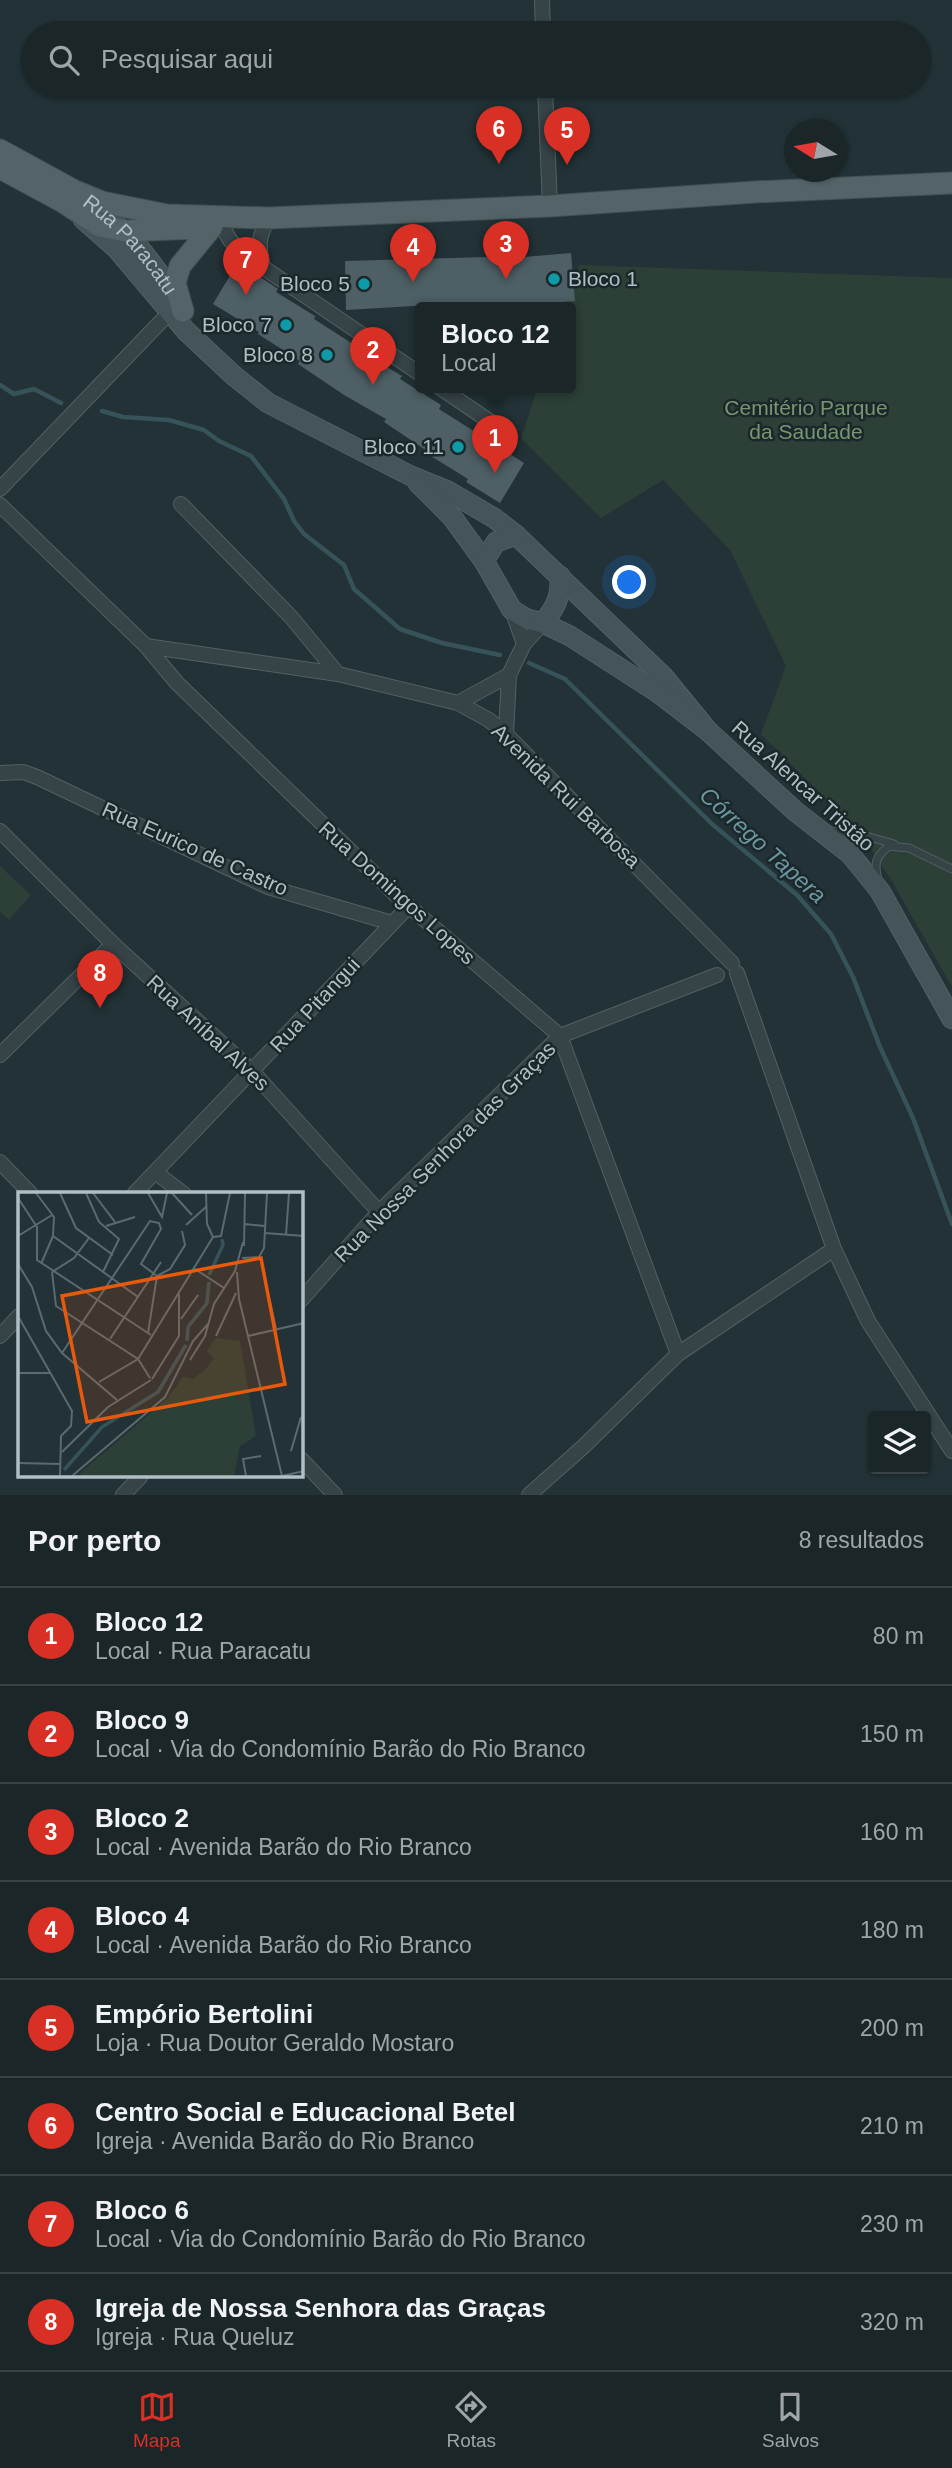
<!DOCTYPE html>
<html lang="pt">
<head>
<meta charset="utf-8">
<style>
  :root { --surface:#1a2628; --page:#232e30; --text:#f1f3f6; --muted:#9fa5a8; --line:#384345; --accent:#d93025 }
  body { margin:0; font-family:Arial,sans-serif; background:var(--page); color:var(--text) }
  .controls { position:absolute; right:21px; bottom:21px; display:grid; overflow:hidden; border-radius:7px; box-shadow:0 2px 5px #0004 }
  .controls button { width:63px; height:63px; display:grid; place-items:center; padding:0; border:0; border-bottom:2px solid var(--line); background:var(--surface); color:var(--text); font:35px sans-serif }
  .compass { position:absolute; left:784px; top:119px; width:63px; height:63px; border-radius:50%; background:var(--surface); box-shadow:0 2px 5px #0004; rotate:281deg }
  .you { position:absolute; left:630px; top:583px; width:24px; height:24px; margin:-18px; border:5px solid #fff; border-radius:50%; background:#1a73e8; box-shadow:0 0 0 10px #1a73e833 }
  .badge { display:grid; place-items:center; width:46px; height:46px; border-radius:50%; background:var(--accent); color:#fff; font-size:23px; font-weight:700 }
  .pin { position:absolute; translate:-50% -58px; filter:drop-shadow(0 2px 4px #0008) }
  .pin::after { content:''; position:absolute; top:37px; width:24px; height:21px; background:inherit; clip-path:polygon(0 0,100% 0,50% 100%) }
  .popup { position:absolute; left:415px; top:302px; width:161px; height:91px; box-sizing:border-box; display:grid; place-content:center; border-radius:7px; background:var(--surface); filter:drop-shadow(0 2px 5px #0005); font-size:23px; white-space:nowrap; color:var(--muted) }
  .popup b { font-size:26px; color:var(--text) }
  .popup::after { content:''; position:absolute; left:50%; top:100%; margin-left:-14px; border:14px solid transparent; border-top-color:var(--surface) }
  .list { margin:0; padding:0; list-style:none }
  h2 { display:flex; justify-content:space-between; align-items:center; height:91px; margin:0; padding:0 28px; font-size:30px }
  h2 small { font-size:23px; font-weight:400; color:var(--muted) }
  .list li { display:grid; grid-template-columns:46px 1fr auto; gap:21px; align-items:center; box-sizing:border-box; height:98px; padding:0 28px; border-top:2px solid var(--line) }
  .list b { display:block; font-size:26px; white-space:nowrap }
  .list p { margin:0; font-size:23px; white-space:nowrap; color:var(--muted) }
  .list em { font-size:23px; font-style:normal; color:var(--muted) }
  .icon { flex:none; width:38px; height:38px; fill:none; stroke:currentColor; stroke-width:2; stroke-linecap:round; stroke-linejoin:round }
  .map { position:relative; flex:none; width:952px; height:1495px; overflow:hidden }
  .search { position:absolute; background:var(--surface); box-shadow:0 2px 5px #0004; left:21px; right:21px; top:21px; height:77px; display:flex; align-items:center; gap:18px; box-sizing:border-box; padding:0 24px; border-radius:38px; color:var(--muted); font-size:26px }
  .sheet { height:875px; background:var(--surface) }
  nav { display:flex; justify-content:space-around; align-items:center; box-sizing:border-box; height:98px; border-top:2px solid var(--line); background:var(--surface); font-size:19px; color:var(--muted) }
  nav a { display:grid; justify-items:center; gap:4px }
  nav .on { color:var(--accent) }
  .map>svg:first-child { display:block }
  .green { fill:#2c4038 }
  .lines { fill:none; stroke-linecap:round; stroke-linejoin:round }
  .stream { stroke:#365359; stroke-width:4.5 }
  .building { fill:#4e6065 }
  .service-casing { stroke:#536164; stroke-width:9 }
  .minor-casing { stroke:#536164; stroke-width:16 }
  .secondary-casing { stroke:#536164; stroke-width:21 }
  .primary-casing { stroke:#424f53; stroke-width:23 }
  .service { stroke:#364347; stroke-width:7 }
  .minor { stroke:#364347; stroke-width:14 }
  .secondary { stroke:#445459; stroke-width:19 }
  .primary { stroke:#546367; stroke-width:21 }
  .culture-dot { fill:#0f9aa8; stroke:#1b282b; stroke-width:2.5 }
  .labels { text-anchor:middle; stroke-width:5; stroke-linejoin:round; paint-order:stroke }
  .street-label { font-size:21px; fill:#b0bfc3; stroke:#1b282b }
  .poi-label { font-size:21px; fill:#b0bfc3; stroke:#1b282b; text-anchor:end }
  .park-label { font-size:21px; fill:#779671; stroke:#1b282b }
  .water-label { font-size:23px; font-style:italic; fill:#6c969f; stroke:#1b282b }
  .inset-river { fill:none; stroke:#365359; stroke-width:3.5 }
  .inset-road { fill:none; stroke:#5b6a6e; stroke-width:2 }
  .view { fill:#e8590c; fill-opacity:0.15; stroke:#e8590c; stroke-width:3.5 }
  .inset-edge { fill:none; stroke:#b0bfc3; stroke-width:3.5 }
</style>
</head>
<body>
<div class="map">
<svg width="952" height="1495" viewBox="0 0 952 1495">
  <rect width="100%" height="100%" fill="#223236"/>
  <path class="green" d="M579 265 952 278V987L893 883 861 834 761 734 786 666 730 550 663 480 601 518 521 438 538 387H570V307H565Z
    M0 866 31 895 9 920 0 912Z"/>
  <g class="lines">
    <path class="stream" d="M0 385 14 394 34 389 61 403
      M102 411 123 417 169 420 204 430 219 441 251 456 284 499 294 521 304 534 344 565 354 589 400 629 442 643 500 655
      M529 663 565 679 712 824 797 895 831 934 853 977 880 1047 913 1118 952 1224"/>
  </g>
  <path class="building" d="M524 253V257L571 253 575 301 526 305H431L346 310 345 261 488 257V254Z
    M238 262 278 289 276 292 315 316 314 319 356 346 355 348 402 376 400 379 441 405 439 409 524 463 500 503 466 482 468 479 429 455 430 453 384 422 386 419 344 395 298 364 300 361 258 334 259 332 213 304Z"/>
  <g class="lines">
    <g class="service-casing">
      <path id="service" d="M830 831 859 834 894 844
        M878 880C874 863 875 857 889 846L909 848 952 869"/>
    </g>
    <g class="minor-casing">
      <path id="minor" d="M542 0 543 33
        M545 86 550 206
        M222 226 230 240 242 253 420 374
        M263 267C258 245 258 239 268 218
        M439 387 507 433
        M0 489 170 312
        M181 504 291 617 338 674
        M0 505 146 646 177 683 396 895 560 1036 678 1354
        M512 610 524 644
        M146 646 338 674 458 703 489 720 506 734 732 963
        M458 703 509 675
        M506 734 509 675 524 644 543 623
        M0 773 23 772 37 777 268 887 392 923
        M0 831 113 944 252 1071 379 1212
        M737 973 834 1249 868 1321 952 1451
        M0 1055 113 944
        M0 1162 31 1194
        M155 1172 184 1194
        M134 1194 408 907
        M301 1300 379 1212 560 1036 717 975
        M0 1336 19 1316
        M301 1459 335 1495
        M123 1495 141 1476
        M529 1495 583 1447 678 1354 834 1249"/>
    </g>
    <g class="secondary-casing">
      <g id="secondary">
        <path id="s1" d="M84 198C128 230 149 256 178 302"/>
        <path d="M83 219 116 248 186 331 233 375 268 403 411 476 448 491 494 518 516 535 663 676 708 731"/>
        <path d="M418 483 452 517 484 561 512 610 527 619 543 623 570 636 657 692 708 731 795 811 850 854 880 891 952 1019"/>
        <path d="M484 561 496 542 516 535"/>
        <path d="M543 623C556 607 561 597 560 576"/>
      </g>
    </g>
    <g class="primary-casing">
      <path id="primary" d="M0 150 75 191 102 202 167 215 268 218 550 206 755 192 952 183
        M0 168 63 202 100 226 126 231 196 228
        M183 311 175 283 180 266 212 227"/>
    </g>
    <use href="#service" class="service"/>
    <use href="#minor" class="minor"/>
    <use href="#secondary" class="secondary"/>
    <use href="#primary" class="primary"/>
  </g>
  <g class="culture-dot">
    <circle cx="554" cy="279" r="7"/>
    <circle cx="364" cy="284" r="7"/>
    <circle cx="286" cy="325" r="7"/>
    <circle cx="327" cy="355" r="7"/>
    <circle cx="458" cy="447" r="7"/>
  </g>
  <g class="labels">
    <g class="street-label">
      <text dy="7" stroke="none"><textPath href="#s1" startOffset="66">Rua Paracatu</textPath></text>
      <text transform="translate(803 786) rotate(42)" y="7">Rua Alencar Tristão</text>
      <text transform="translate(566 796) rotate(44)" y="7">Avenida Rui Barbosa</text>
      <text transform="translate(195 849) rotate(24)" y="7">Rua Eurico de Castro</text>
      <text transform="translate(397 893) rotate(42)" y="7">Rua Domingos Lopes</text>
      <text transform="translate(315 1005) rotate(-47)" y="7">Rua Pitangui</text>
      <text transform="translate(208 1033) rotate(43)" y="7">Rua Aníbal Alves</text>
      <text transform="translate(445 1152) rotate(-45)" y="7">Rua Nossa Senhora das Graças</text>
    </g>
    <g class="poi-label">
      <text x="568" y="286" text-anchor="start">Bloco 1</text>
      <text x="350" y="291">Bloco 5</text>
      <text x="272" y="332">Bloco 7</text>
      <text x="313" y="362">Bloco 8</text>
      <text x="444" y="454">Bloco 11</text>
    </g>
    <g class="park-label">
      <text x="806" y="415">Cemitério Parque<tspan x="806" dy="24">da Saudade</tspan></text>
    </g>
    <g class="water-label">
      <text transform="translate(763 845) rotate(42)" y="8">Córrego Tapera</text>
    </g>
  </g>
  <g transform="translate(18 1192)">
    <rect width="285" height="285" fill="#223236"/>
    <path d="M198 146 222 149 238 244 222 254 216 284H64L62 281 149 207 165 185 175 187 188 177 196 166 189 159Z" fill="#2c4038"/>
    <path class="inset-river" d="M191 83 205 53 204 47M169 149 170 135 189 111 191 90M46 278 84 235 140 200 168 153"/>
    <path class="inset-road" d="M18 1 36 25 35 44M42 1 58 36 95 63M68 1 81 30 101 47 85 80M75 1 97 30M130 1 144 25 149 1M154 1 174 23M188 1 189 32 195 45M0 6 19 35V68L133 143M226 32 247 34M168 33 189 14M88 34 117 25M247 41 286 44M268 43 271 1M0 44 34 23M35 44 120 105M195 45 203 44 212 1M226 54 227 1M224 66 241 65 246 56 249 1M0 72 14 95 28 139 44 161 99 208M23 72 35 44M177 77 206 96M34 80 38 114 120 167 132 186M34 80 56 66 71 46M219 80 221 107 264 284M139 84 152 77 167 53 164 39M252 109 258 137M0 124 54 219 53 234 43 244 42 284M163 127 180 103M130 141 139 84M198 144 218 101M230 144 286 131M92 147 143 70M44 161 132 29 141 31 143 37 123 72 139 84M172 168 187 144 196 112 217 79 225 50M0 181H33M134 187 161 144V102M81 190 120 167 195 45M273 259 283 225M44 260 90 215 133 188M0 271 43 272M54 284 147 205 175 149 190 132M228 284 225 267 243 264M264 284 286 279"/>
    <path class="view" d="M243 66 267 192 69 230 44 104Z"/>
    <rect width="285" height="285" class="inset-edge"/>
  </g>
</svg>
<div class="controls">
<button><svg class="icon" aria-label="layers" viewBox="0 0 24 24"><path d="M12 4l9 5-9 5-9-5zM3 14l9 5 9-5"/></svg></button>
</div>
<svg class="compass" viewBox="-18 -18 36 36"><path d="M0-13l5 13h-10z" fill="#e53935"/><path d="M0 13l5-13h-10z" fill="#9fa5a8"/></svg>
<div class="you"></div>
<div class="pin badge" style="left:495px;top:473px">1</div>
<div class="popup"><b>Bloco 12</b>Local</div>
<div class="pin badge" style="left:373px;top:385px">2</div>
<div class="pin badge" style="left:506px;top:279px">3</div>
<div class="pin badge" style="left:413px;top:282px">4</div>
<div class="pin badge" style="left:567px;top:165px">5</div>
<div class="pin badge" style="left:499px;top:164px">6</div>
<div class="pin badge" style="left:246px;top:295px">7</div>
<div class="pin badge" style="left:100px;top:1008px">8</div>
<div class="search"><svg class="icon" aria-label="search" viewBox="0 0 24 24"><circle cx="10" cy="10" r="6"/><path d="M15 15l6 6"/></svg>Pesquisar aqui</div>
</div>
<section class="sheet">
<h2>Por perto<small>8 resultados</small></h2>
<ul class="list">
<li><span class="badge">1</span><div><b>Bloco 12</b><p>Local · Rua Paracatu</p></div><em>80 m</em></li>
<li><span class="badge">2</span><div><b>Bloco 9</b><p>Local · Via do Condomínio Barão do Rio Branco</p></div><em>150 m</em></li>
<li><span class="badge">3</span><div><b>Bloco 2</b><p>Local · Avenida Barão do Rio Branco</p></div><em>160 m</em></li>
<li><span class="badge">4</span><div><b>Bloco 4</b><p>Local · Avenida Barão do Rio Branco</p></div><em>180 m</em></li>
<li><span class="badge">5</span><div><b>Empório Bertolini</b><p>Loja · Rua Doutor Geraldo Mostaro</p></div><em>200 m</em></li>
<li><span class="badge">6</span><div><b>Centro Social e Educacional Betel</b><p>Igreja · Avenida Barão do Rio Branco</p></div><em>210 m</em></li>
<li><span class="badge">7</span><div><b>Bloco 6</b><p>Local · Via do Condomínio Barão do Rio Branco</p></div><em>230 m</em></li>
<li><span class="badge">8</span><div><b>Igreja de Nossa Senhora das Graças</b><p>Igreja · Rua Queluz</p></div><em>320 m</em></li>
</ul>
</section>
<nav>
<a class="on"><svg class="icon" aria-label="map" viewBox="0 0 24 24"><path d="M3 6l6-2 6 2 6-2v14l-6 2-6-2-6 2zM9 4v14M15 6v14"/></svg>Mapa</a>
<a><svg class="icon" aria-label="directions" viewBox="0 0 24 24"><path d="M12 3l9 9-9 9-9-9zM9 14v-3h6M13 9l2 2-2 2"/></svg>Rotas</a>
<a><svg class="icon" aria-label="saved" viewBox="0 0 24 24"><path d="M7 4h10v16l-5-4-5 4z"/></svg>Salvos</a>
</nav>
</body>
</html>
